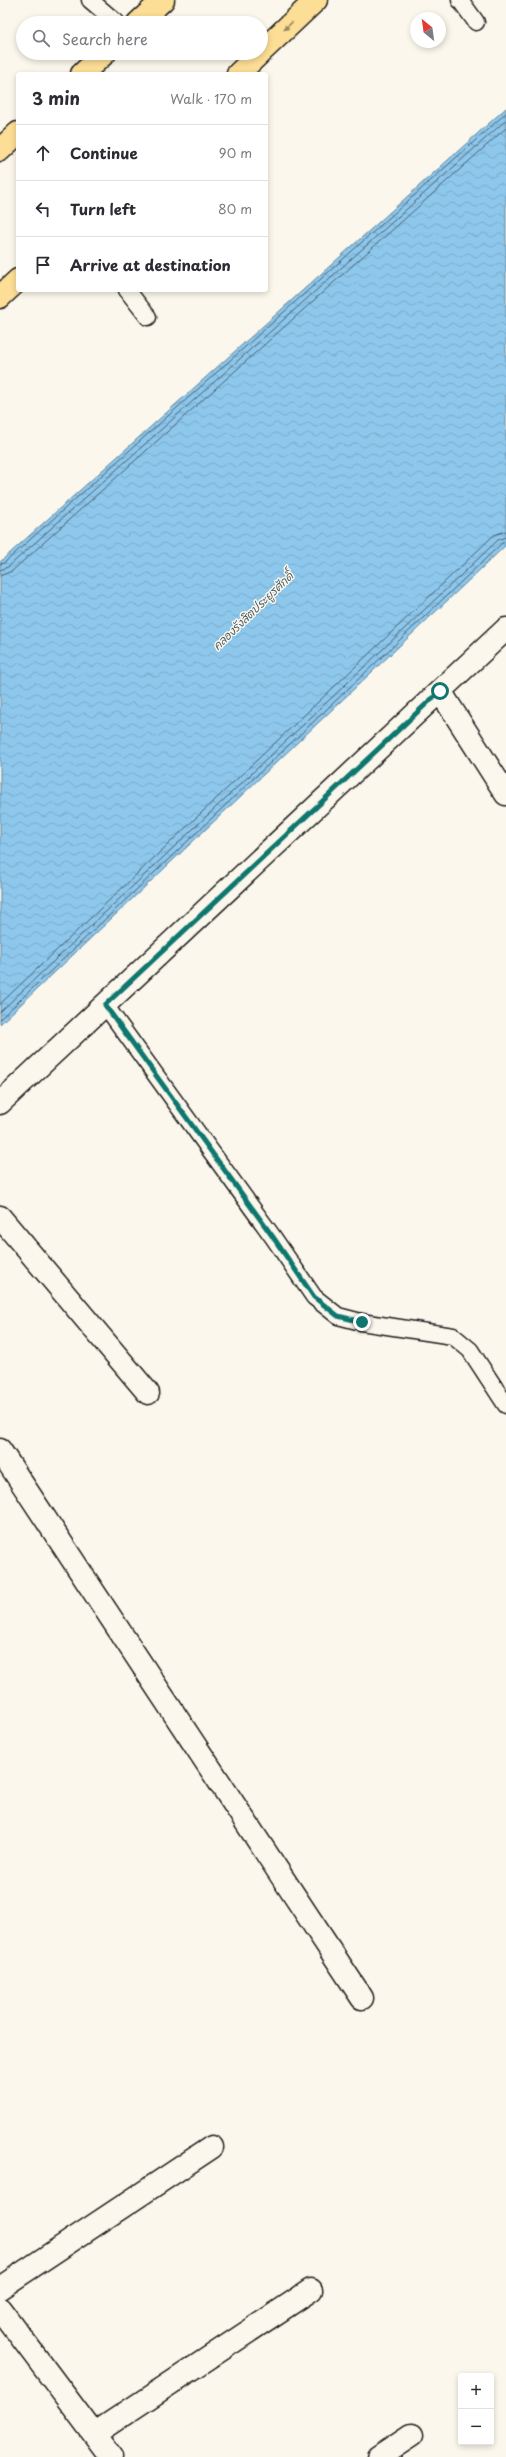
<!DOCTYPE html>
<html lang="en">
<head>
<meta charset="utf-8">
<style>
  :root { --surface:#fff; --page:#f7f7f7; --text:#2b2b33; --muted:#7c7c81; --line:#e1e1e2 }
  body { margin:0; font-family:"Playpen Sans","Playpen Sans Thai",sans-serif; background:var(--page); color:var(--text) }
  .controls { position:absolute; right:12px; bottom:12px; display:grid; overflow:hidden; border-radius:4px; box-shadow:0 2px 6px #0003 }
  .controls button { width:36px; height:36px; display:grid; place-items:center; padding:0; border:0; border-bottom:1px solid var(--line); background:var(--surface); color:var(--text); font:20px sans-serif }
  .compass { position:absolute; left:410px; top:12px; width:36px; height:36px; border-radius:50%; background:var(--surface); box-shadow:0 2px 6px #0003; rotate:331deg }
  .stop { position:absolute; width:12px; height:12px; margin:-9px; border:3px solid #0f766e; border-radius:50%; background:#fff }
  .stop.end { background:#0f766e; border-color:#fff; box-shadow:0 1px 4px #0008 }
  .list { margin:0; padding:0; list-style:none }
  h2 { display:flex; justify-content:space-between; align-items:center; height:52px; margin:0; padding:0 16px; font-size:17px }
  h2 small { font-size:13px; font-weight:400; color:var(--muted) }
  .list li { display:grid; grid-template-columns:26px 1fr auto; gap:12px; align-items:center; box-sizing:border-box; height:56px; padding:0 16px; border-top:1px solid var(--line) }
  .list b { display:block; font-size:15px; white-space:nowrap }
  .list em { font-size:13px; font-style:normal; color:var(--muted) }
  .icon { flex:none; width:22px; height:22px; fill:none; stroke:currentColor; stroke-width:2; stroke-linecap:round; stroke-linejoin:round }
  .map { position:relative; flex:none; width:506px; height:2457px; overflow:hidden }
  .search { position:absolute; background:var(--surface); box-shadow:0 2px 6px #0003; left:16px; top:16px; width:252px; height:44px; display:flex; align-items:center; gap:10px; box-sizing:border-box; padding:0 14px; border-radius:22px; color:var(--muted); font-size:15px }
  .panel { position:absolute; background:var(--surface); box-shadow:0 2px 6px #0003; left:16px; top:72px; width:252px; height:220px; border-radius:4px }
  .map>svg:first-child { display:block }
  .water { fill:url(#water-waves); stroke:#608399 }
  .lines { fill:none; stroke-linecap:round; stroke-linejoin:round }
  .shore { stroke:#49606f; stroke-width:1 }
  .service-casing { stroke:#1c1c1c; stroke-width:19 }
  .minor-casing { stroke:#1c1c1c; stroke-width:25 }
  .primary-casing { stroke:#1c1c1c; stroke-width:25 }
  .service { stroke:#fbf7ec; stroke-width:16 }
  .minor { stroke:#fbf7ec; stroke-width:22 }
  .primary { stroke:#fcde96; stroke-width:22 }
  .oneway { fill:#97875f }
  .route { stroke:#0f766e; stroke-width:5 }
  .labels { text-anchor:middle; stroke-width:3; stroke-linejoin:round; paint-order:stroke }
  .water-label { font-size:11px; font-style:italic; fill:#445865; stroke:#fbf7ec }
</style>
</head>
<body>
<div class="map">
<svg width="506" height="2457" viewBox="0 0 506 2457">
  <defs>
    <pattern id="water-waves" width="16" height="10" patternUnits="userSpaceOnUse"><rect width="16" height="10" fill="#8dc7ec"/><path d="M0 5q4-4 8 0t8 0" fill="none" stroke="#79aaca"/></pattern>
  </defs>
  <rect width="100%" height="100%" fill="#fbf7ec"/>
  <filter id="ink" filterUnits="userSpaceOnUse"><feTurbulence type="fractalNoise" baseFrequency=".025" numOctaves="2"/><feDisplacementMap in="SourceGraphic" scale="8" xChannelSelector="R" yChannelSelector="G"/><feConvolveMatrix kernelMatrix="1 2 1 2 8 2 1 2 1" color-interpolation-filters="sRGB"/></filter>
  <g filter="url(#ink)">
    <path class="water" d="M506 108V545L0 1024V562Z"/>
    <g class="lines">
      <path class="shore" d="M0 564 4 563 506 113
        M0 570 8 567 506 120
        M0 576 12 571 506 128
        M0 1004 494 535 506 531
        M0 1012 498 540 506 537
        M0 1019 502 543 506 542"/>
      <g class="service-casing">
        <path id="service" d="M90 0 117 23
          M460 0 476 22
          M127 290 148 317
          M105 1005 273 1237 314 1297 338 1316 361 1322 453 1336 470 1350 506 1405"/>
      </g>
      <g class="minor-casing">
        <path id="minor" d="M440 691 506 794
          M0 1103 506 629
          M0 1217 148 1393
          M0 1450 362 1998
          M0 2288 212 2147
          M0 2309 111 2457
          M94 2434 311 2290
          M379 2457 412 2435"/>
      </g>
      <g class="primary-casing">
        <path id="primary" d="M138 23 163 0
          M261 52 316 0
          M82 74 105 53
          M238 74 260 53
          M0 150 18 133
          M0 297 18 280"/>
      </g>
      <use href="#service" class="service"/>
      <use href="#minor" class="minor"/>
      <use href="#primary" class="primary"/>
    </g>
    <defs><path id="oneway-solid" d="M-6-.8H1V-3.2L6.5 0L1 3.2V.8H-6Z"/></defs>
    <use class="oneway" href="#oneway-solid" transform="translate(288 26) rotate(137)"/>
  </g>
  <g class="lines" filter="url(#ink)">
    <path class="route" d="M362 1322 338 1316 314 1297 273 1237 105 1005 440 691"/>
  </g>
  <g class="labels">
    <g class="water-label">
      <text transform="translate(253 611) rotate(-44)" y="4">คลองรังสิตประยูรศักดิ์</text>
    </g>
  </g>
</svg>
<div class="controls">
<button>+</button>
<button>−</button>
</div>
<svg class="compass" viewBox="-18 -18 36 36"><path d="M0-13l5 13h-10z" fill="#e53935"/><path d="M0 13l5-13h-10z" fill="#7c7c81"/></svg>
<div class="stop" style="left:440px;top:691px"></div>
<div class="stop end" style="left:362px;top:1322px"></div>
<div class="search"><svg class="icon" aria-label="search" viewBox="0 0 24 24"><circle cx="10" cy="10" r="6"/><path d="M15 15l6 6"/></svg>Search here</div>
<section class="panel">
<h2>3 min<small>Walk · 170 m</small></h2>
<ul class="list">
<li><svg class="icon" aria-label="ahead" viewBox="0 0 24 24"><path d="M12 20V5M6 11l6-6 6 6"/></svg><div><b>Continue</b></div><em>90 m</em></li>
<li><svg class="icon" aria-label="left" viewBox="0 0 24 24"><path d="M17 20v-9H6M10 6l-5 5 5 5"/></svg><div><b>Turn left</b></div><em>80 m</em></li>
<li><svg class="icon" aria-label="arrive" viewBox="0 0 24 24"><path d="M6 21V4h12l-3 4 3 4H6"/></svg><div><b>Arrive at destination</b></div></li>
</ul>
</section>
</div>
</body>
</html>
